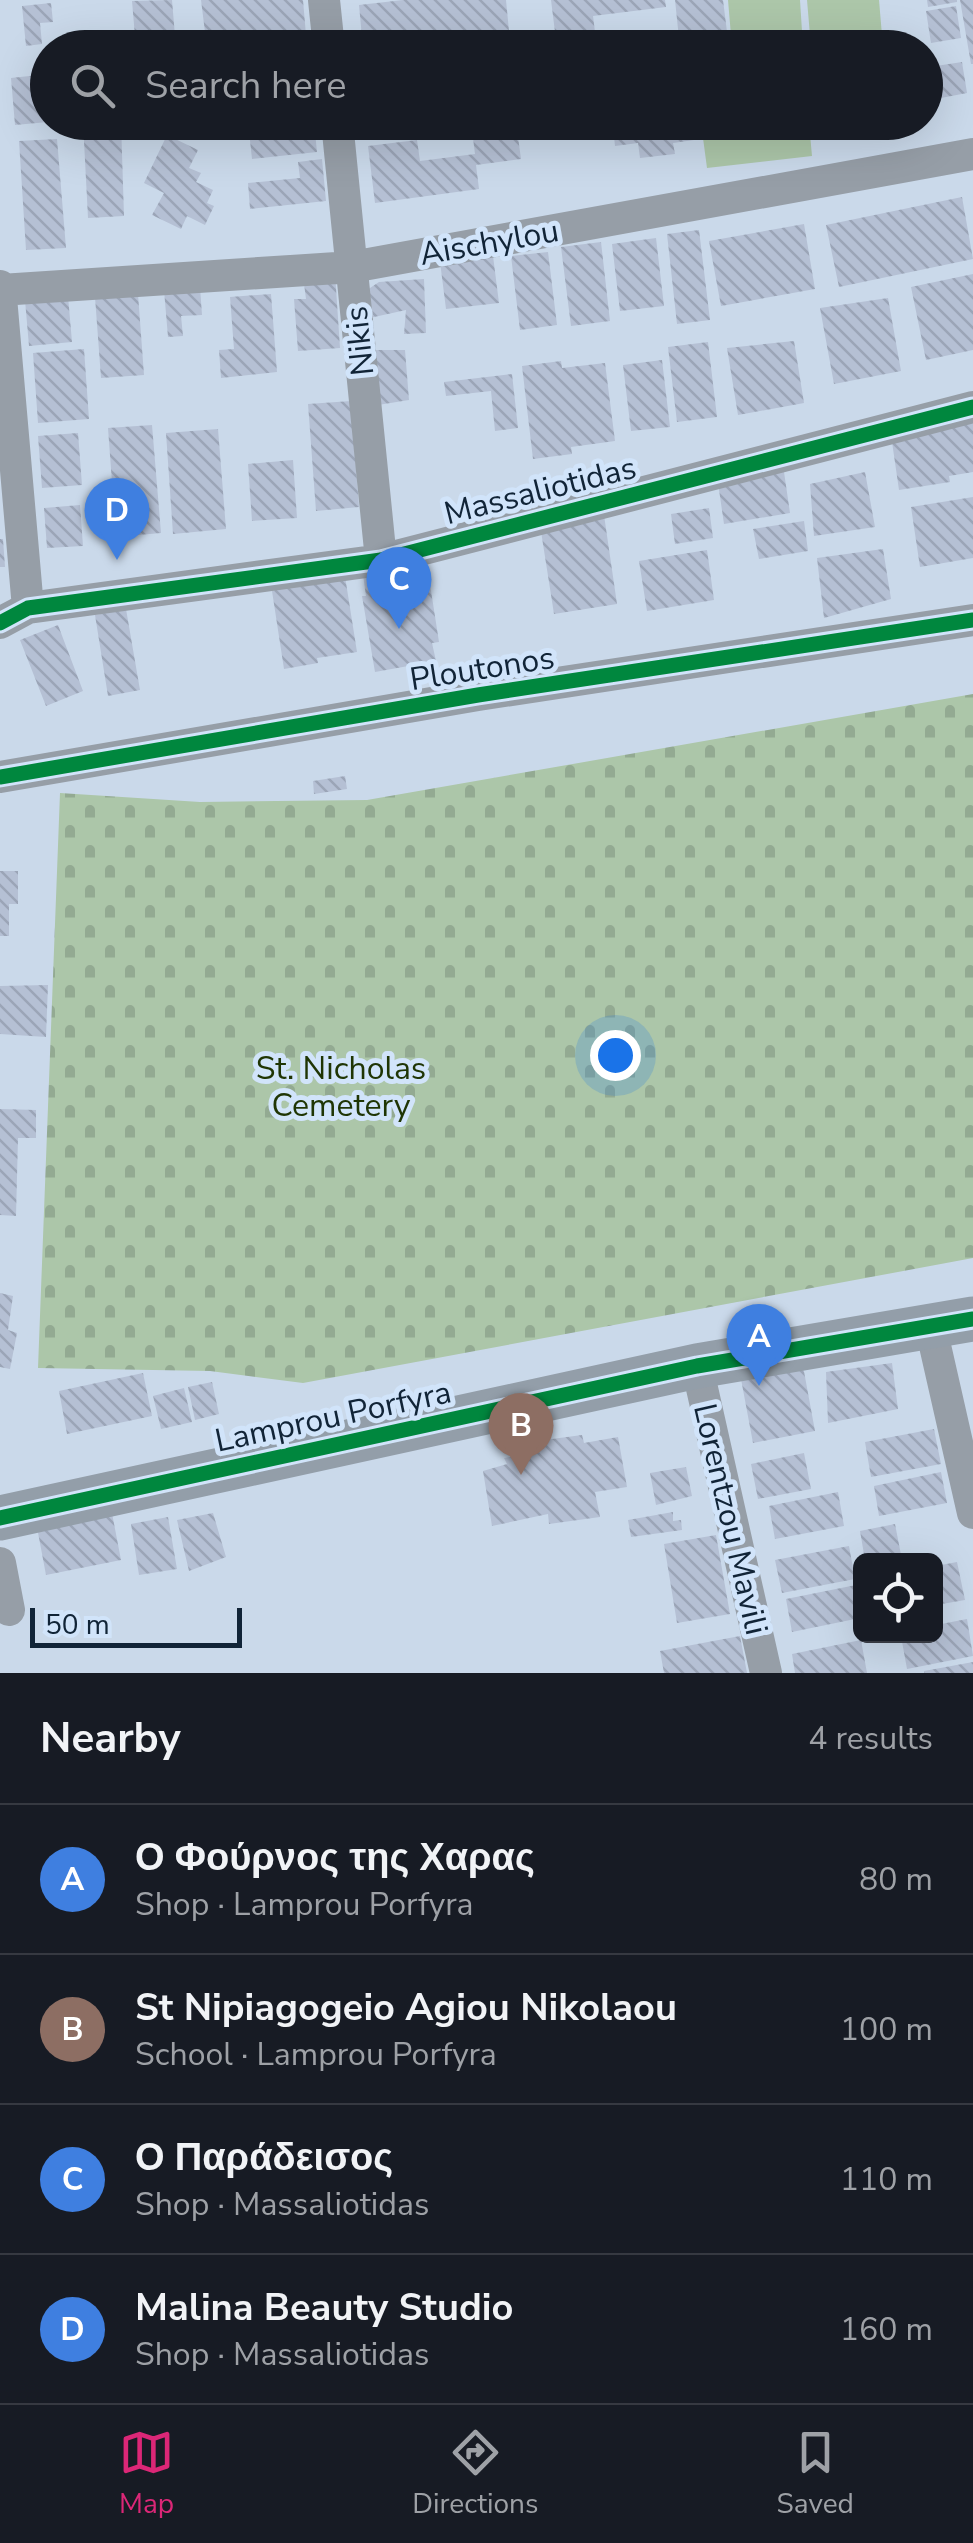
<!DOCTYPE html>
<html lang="en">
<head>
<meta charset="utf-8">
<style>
  :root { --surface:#171b24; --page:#242831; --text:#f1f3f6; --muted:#9ea1a6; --line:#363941; --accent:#db2777 }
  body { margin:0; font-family:"Nunito Sans",sans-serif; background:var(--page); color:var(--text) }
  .controls { position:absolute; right:30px; bottom:30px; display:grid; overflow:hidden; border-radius:15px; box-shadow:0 10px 40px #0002 }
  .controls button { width:90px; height:90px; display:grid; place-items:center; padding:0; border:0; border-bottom:2px solid var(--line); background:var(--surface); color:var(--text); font:50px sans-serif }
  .scale { position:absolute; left:30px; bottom:25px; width:212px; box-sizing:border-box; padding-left:10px; border:5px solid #112437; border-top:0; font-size:28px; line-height:35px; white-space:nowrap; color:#112437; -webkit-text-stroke:8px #d1e4fa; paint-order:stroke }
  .you { position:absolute; left:615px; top:1055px; width:35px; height:35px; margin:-25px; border:8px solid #fff; border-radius:50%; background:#1a73e8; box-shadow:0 0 0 15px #1a73e833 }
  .badge { display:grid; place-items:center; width:65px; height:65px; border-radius:50%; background:var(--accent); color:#fff; font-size:32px; font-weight:700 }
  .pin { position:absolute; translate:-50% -82px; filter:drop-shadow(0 2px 5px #0008) }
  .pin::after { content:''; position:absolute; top:52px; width:35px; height:30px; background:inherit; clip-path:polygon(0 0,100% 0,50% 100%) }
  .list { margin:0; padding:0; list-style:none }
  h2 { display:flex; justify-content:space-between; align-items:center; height:130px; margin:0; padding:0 40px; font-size:42px }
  h2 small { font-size:32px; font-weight:400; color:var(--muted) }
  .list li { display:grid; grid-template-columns:65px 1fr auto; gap:30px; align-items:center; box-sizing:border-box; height:150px; padding:0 40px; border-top:2px solid var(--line) }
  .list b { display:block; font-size:38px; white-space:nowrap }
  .list p { margin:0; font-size:32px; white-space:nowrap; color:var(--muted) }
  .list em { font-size:32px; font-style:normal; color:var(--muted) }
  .icon { flex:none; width:55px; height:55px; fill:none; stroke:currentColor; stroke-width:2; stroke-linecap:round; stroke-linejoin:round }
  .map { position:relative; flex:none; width:973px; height:1673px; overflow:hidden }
  .search { position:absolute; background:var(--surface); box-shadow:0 10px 40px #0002; left:30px; right:30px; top:30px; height:110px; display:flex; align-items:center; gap:25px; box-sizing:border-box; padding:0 35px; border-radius:55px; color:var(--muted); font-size:38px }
  .sheet { height:730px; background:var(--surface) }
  nav { display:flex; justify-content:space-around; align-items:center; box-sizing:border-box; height:140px; border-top:2px solid var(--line); background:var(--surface); font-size:28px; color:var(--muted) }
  nav a { display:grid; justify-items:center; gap:5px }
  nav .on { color:var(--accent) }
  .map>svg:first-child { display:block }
  .green { fill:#acc6a9 }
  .cemetery { fill:url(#cemetery-stones) }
  .building { fill:url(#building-back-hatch) }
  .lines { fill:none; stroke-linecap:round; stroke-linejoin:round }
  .street { stroke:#969ea7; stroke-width:32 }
  .secondary { stroke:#939ea9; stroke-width:45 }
  .cycleway-casing { stroke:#d1e4fa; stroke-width:21 }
  .cycleway { stroke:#00873e; stroke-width:15 }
  .labels { text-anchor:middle; stroke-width:10; stroke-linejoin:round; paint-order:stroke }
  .street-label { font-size:32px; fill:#112437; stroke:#d1e4fa }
  .park-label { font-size:32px; fill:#1f3504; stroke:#d1e4fa }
</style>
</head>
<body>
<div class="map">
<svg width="973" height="1673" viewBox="0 0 973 1673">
  <defs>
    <pattern id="cemetery-stones" width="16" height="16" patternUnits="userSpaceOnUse" patternTransform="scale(2.5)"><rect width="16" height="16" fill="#acc6a9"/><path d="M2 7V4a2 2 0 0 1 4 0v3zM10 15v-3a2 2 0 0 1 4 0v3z" fill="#93aa92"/></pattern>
    <pattern id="building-back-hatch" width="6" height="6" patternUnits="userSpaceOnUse" patternTransform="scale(2.5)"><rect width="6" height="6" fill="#b5c0d4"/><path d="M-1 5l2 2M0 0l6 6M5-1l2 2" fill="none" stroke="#9ba5b7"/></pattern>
  </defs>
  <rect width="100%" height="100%" fill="#cad9ea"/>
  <path class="green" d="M728 0H800L803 47H732Z
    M807 0H879L883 47H811Z
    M701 123H809L812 156 707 168Z"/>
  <path class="cemetery" d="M973 694V1258L303 1383 210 1371 38 1368 60 793 200 802 367 800Z"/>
  <path class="building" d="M172 0 176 48H136L132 1Z
    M201 0H303L307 47 207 48Z
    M403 0H506L509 31 452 37 453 48H363L359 5Z
    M551 0H665L666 7 593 16 597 48H557Z
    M675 0H723L729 48H680Z
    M927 0H957V2L928 7Z
    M960 0H973V64H971Z
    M51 3 53 22 40 23 42 44 26 46 22 6Z
    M956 6 961 38 931 43 926 11Z
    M110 33 111 48H71L70 37Z
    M962 62 967 93 941 98 936 66Z
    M932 65 937 96 926 98V66Z
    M48 74V122L15 125 11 78Z
    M83 122H121L124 216 88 218Z
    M248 122H314L317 152 252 159Z
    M416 122H461L462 134 418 139Z
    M471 122H516L521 159 476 165 479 189 375 203 368 146 417 140 420 161 475 154Z
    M566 122H699L701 139 673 143 675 154 640 158 638 143 615 146 613 127 567 132Z
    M167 135 198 150 189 168 201 173 196 182 213 190 207 203 214 206 205 225 187 216 181 229 152 215 164 193 144 183Z
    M57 139 66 248 26 250 19 141Z
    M322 159 326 201 250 209 248 183 300 178 298 162Z
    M962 197 973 259 839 287 826 225Z
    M804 224 815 289 721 306 709 241Z
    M699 230 710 320 677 324 667 234Z
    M656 238 664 306 620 311 612 244Z
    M601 242 610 321 571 326 561 247Z
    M492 248 499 303 446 309 439 254Z
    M548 252 557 325 520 330 511 256Z
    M335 273 340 348 298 351 294 299H306L303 276Z
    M973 274V350L926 360 911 287Z
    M424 279 426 333 404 334 406 310 365 319 364 292 379 282Z
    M200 287 202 315 181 316 183 336 168 337 164 290Z
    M138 294 144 375 101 378 95 297Z
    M271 294 277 372 221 378 219 350 234 349 230 297Z
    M68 296 72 342 29 346 25 300Z
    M888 298 901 371 834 384 820 308Z
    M794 341 804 403 738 415 727 348Z
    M708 342 717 417 677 422 668 347Z
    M84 349 89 419 38 423 33 353Z
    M375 350H405L409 400 378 405Z
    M662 360 670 427 631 431 623 365Z
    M561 361 562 368 605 363 615 441 571 447 572 454 533 459 522 366Z
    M512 374 518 428 495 431 491 391 446 396 444 382Z
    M351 401 359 507 316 511 308 404Z
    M973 415V472L949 476 950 482 899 490 891 435Z
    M152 425 161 533 116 537 108 428Z
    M218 429 226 529 173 534 166 433Z
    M78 433 82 485 42 488 38 436Z
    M293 460 297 518 252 521 248 464Z
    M783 465 790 513 724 524 717 476Z
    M865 472 875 527 814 536 810 484Z
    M973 497V558L920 567 911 507Z
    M80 505 83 546 47 548 44 508Z
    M709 508 713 538 675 544 671 514Z
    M604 515 617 604 554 614 540 525Z
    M804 521 808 551 759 559 753 529Z
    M0 539H3L5 567H0Z
    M883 549 891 599 824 618 817 558Z
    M707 550 714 600 647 611 639 561Z
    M427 565 439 642 432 643 436 661 375 672 362 596H366L363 575Z
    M344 570 357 652 317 658 318 663 284 669 272 591Z
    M126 609 140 690 108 696 95 615Z
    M58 625 83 691 46 706 20 640Z
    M345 776 347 789 314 794 313 781Z
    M0 871H18V904H9V936H0Z
    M48 985 46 1037 0 1034V986Z
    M0 1109 36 1110V1138H18L16 1216 0 1215Z
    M0 1293 13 1296 8 1330 17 1333 10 1369 0 1367Z
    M892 1363 898 1409 828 1423 826 1372Z
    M803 1366 815 1431 753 1443 741 1379Z
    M143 1373 152 1416 67 1434 59 1391Z
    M212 1382 219 1414 195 1420 188 1387Z
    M184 1388 192 1422 161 1429 153 1396Z
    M934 1429 941 1464 871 1477 865 1442Z
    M582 1435 584 1443 618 1437 627 1487 595 1492 600 1517 549 1524 548 1514 492 1526 483 1471 507 1464 504 1458 537 1452V1441Z
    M804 1453 811 1489 758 1499 751 1464Z
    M686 1467 692 1496 656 1505 650 1473Z
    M941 1472 947 1503 879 1516 874 1486Z
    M838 1492 844 1526 775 1539 769 1506Z
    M111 1508 121 1560 46 1575 36 1522Z
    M673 1512V1521L681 1520 682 1530 631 1537 628 1520Z
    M213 1513 226 1557 189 1571 177 1520Z
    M168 1517 177 1569 139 1575 131 1524Z
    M895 1524 902 1560H865L860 1531Z
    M716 1535 730 1614 677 1623 664 1544Z
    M849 1546 855 1579 782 1593 775 1560Z
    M957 1562 965 1600 936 1605V1566Z
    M856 1585 860 1618 792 1632 786 1599Z
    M967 1619 973 1656 907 1669 901 1636H936V1625Z
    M740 1636 747 1673H664L660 1651Z
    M861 1640 867 1673H795L792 1654Z
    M973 1662V1673H924V1671Z"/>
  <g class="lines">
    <path class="street" d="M324 0 329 48
      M337 122 381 560
      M0 286 28 608
      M0 290 352 267 973 154
      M0 623 28 608 381 560 973 407
      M0 777 478 695 973 620
      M931 1328 973 1513
      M697 1366 766 1673
      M0 1563 9 1610"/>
    <path class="secondary" d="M0 1518 697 1366 973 1319"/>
    <g class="cycleway-casing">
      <path id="cycleway" d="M0 623 28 608 381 560 973 407
        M0 777 478 695 973 620
        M0 1518 697 1366 973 1319"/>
    </g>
    <use href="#cycleway" class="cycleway"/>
  </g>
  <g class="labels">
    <g class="street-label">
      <text transform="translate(489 242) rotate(-10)" y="11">Aischylou</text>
      <text transform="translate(359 341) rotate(-96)" y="11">Nikis</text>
      <text transform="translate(540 490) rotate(-14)" y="11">Massaliotidas</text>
      <text transform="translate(482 668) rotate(-9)" y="11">Ploutonos</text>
      <text transform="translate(333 1416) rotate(-12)" y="11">Lamprou Porfyra</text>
      <text transform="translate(731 1519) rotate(77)" y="11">Lorentzou Mavili</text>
    </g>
    <g class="park-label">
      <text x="341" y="1079">St. Nicholas<tspan x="341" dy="37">Cemetery</tspan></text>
    </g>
  </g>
</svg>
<div class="controls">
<button><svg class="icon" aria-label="locate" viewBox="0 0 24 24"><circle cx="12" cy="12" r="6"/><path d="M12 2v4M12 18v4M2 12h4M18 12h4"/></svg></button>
</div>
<div class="scale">50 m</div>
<div class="you"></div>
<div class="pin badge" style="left:759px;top:1386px;background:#3f7fe0">A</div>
<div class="pin badge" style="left:521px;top:1475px;background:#8d6e63">B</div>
<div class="pin badge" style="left:399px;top:629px;background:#3f7fe0">C</div>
<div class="pin badge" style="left:117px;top:560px;background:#3f7fe0">D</div>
<div class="search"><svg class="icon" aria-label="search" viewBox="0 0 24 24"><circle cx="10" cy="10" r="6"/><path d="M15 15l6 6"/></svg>Search here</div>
</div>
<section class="sheet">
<h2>Nearby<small>4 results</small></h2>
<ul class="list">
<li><span class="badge" style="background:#3f7fe0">A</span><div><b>Ο Φούρνος της Χαρας</b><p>Shop · Lamprou Porfyra</p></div><em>80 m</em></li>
<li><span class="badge" style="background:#8d6e63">B</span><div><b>St Nipiagogeio Agiou Nikolaou</b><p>School · Lamprou Porfyra</p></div><em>100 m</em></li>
<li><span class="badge" style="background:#3f7fe0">C</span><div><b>Ο Παράδεισος</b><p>Shop · Massaliotidas</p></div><em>110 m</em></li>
<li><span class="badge" style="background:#3f7fe0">D</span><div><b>Malina Beauty Studio</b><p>Shop · Massaliotidas</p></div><em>160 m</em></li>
</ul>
</section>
<nav>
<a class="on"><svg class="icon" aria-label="map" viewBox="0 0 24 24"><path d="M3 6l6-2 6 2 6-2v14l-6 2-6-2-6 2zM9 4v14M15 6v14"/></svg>Map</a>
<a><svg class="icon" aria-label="directions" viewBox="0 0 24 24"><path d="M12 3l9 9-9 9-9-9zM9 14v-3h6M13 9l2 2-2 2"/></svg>Directions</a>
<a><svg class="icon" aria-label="saved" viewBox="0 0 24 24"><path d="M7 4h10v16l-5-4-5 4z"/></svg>Saved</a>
</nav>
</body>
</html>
